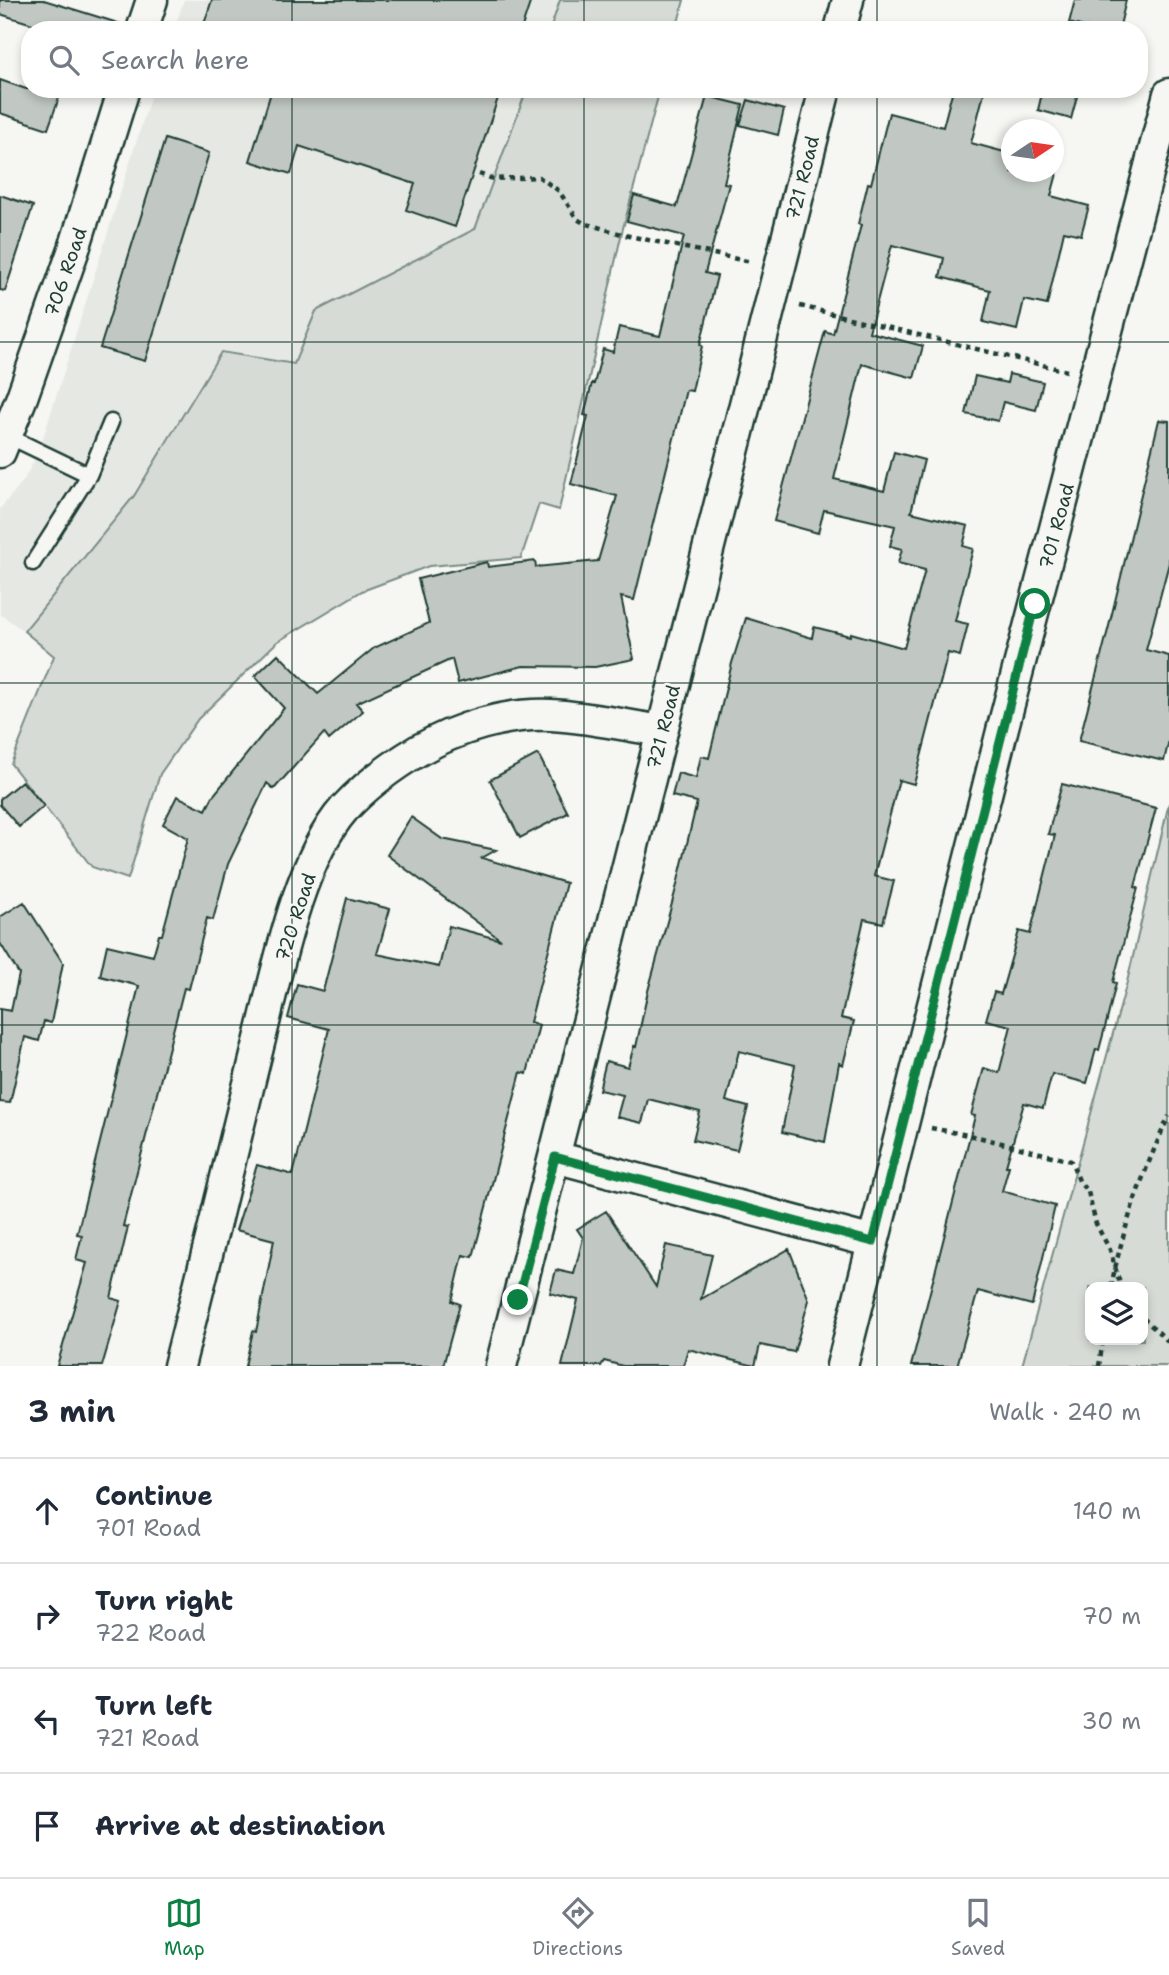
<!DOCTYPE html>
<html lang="en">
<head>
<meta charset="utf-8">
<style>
  :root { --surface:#fff; --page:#f6f6f7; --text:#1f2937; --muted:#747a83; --line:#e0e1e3; --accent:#0b8043 }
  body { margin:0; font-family:"Shantell Sans",sans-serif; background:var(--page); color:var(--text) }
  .controls { position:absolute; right:21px; bottom:21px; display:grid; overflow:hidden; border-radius:14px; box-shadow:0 4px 10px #0003 }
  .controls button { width:63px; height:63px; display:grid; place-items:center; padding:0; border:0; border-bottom:2px solid var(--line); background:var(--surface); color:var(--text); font:35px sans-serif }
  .compass { position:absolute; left:1001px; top:119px; width:63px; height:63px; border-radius:50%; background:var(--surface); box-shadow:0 4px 10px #0003; rotate:77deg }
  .stop { position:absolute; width:21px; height:21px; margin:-16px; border:5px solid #0b8043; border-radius:50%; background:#fff }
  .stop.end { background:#0b8043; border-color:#fff; box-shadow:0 2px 7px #0008 }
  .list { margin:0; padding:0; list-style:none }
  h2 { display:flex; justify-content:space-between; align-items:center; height:91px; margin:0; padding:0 28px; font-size:30px }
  h2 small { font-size:23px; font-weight:400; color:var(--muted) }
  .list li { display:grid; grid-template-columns:46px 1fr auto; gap:21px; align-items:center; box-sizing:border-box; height:105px; padding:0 28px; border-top:2px solid var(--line) }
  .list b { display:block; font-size:26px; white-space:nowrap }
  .list p { margin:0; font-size:23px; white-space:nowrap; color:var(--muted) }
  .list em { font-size:23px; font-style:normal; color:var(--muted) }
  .icon { flex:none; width:38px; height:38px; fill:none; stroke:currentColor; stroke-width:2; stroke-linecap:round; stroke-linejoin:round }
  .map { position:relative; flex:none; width:1169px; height:1366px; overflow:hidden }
  .search { position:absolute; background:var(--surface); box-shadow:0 4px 10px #0003; left:21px; right:21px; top:21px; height:77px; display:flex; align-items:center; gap:18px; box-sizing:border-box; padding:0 24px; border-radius:28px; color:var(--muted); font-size:26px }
  .sheet { height:511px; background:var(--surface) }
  nav { display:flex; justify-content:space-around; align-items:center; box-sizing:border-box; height:98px; border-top:2px solid var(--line); background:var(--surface); font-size:19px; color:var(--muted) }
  nav a { display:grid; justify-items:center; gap:4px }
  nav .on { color:var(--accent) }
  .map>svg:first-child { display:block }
  .built { fill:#e6e8e4 }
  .green { fill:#d6dbd6; stroke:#7a8c85; stroke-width:2; fill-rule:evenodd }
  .building { fill:#c1c8c3; stroke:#1f3d34; stroke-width:2 }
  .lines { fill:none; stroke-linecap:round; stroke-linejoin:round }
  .service-casing { stroke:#1f3d34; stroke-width:19 }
  .minor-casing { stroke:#1f3d34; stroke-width:35 }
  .path { stroke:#1f3d34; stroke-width:4.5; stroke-dasharray:5 5; stroke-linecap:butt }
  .service { stroke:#f6f6f2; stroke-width:14 }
  .minor { stroke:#f6f6f2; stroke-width:30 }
  .route { stroke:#0b8043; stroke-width:9 }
  .grid { fill:none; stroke:#1f3d34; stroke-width:2; stroke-opacity:0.55 }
  .labels { text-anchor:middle; stroke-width:5; stroke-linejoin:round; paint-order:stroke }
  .street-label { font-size:19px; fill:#1f3d34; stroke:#f6f6f2 }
</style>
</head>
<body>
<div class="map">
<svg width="1169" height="1366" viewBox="0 0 1169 1366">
  <rect width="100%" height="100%" fill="#f6f6f2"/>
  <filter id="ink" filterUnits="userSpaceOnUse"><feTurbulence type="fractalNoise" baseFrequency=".0143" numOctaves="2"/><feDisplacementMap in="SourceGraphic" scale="14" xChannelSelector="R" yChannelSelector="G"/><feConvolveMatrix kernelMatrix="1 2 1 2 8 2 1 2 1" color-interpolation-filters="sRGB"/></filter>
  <g filter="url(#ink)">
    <path class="built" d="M184 0H560L550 30H174Z
      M153 89H527L475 229 316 311 294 364 221 352 134 496 24 631 0 614V509L24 480 39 451Z"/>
    <path class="green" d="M560 0H684L676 30H550Z
      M527 89H660L622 232 559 510 539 504 521 558 429 566 362 591 277 642 198 719 160 774 128 879 92 867 11 764 54 656 24 631 134 496 221 352 294 364 316 311 475 229Z
      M1169 803V1366H1022L1127 982ZM1143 1287V1340H1090V1287Z"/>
    <path class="building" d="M0 0H44L121 24 120 30H52L0 14Z
      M212 0H531L521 30H202Z
      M1075 0H1126L1119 30H1096L1069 23Z
      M0 80 26 89H62L48 129 0 113Z
      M272 89H501L455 227 406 210 415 184 299 146 291 174 250 161Z
      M953 89H985L971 143 1012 154V172H1054V165L1059 166 1051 196 1089 206 1081 235 1064 231 1047 305 1024 300 1017 330 983 322 990 290 940 277 944 258 892 245 869 332 923 346 914 378 862 364 834 479 884 491 894 452 924 460 911 512 968 526 963 546 973 549 955 621 968 624 960 656 948 653 914 784 899 780 874 876 894 881 883 923 864 919 841 1018 854 1021 843 1065 839 1063 825 1142 782 1132 795 1065 739 1051 726 1101 748 1107 737 1150 693 1140 700 1112 648 1099 642 1123 617 1117 623 1095 599 1090 606 1061 628 1067 634 1046 636 1047 648 991 677 885 697 802 672 796 678 773 696 778 701 756 709 758 732 663 746 618 812 638 814 627 850 636 851 633 904 648 925 570 898 563 902 549 890 546 895 526 824 510 818 533 774 521 825 331 833 334 861 225 858 224 868 183 871 184 889 113 943 127Z
      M1043 89H1079L1071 119 1038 110Z
      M707 96 743 105 724 183 729 184 705 273 717 276 700 345 702 346 692 391 686 390 634 600 621 597 634 659 595 667 523 666 458 683 452 659 356 703 363 711 329 740 324 733 274 789 267 783 228 864 213 920 207 918 189 989 184 988 123 1226 128 1227 111 1298 121 1301 102 1366H57L87 1263 76 1260 82 1235 77 1234 139 986 100 976 107 945 153 956 159 935H162L188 838 163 824 177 796 206 810 213 796 284 708 255 676 278 654 318 694 374 648 429 623 418 579 487 562 488 567 535 561 536 567 598 561 617 496 571 484 588 416 584 415 592 383 594 384 603 349 613 352 619 327 660 336 684 236 627 221 634 195 677 207Z
      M748 100 784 110 778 135 740 125Z
      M165 139 209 153 145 361 100 348Z
      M0 195 33 206 5 291 0 290Z
      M1009 374 1043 382 1036 410 1003 402 998 421 966 414 975 376 1007 383Z
      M1159 420 1169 421V563L1146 650 1169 656V740L1164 761 1079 741 1109 626Z
      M538 754 568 813 520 838 490 780Z
      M22 781 44 806 19 827 0 805V799Z
      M1062 784 1156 808 1135 887 1138 888 1113 982 1116 983 1107 1020 1099 1050 1096 1049 1087 1083 1052 1074 1043 1108 1024 1103 1006 1166H1009L1002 1191 1055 1206 1032 1305 978 1291 957 1366H911L975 1116 971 1115 984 1068 999 1073 1011 1026 986 1020 994 992 1001 994 1019 931 1030 934 1055 835 1048 834Z
      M411 817 442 839 496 850 482 858 566 883 530 1022 539 1025 527 1074 521 1072 473 1257 463 1255 452 1301 460 1304 443 1366H245L253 1331 256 1332 274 1240 236 1230 257 1165 293 1175 329 1029 288 1018 297 984 323 991 347 898 390 909 377 954 439 967 449 926 501 940 387 855Z
      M24 902 63 963 51 1023 44 1021 39 1041 25 1037 10 1103 0 1102V1009L11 1011 19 974 0 943V917Z
      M606 1211 656 1287 666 1245 712 1255 701 1299 789 1249 809 1300 794 1352 760 1345 755 1366 688 1349 683 1366H623L604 1361 601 1366H562L578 1300 550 1293 556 1270 574 1274 583 1238 577 1229Z"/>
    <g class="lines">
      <g class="service-casing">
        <path id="service" d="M8 436 89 475
          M33 563 89 475 111 422"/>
      </g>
      <g class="minor-casing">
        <path id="minor" d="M142 30 152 0
          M840 30 848 0
          M0 452 22 397 74 249 124 89
          M555 1157 873 1242
          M179 1366C206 1260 232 1153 258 1047 276 977 297 863 344 809 366 785 392 766 419 750 457 728 506 713 551 715 587 717 625 725 661 731
          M501 1366 825 89
          M842 1366 1003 727 1169 94"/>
      </g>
      <path class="path" d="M479 174 493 179 539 177 559 191 577 219 584 223 625 235 751 262
        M800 306 1067 371
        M931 1128 978 1137 1071 1161 1080 1183 1088 1192 1096 1224 1110 1250 1121 1287
        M1111 1287C1123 1227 1143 1172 1169 1116
        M1143 1318 1169 1342
        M1099 1366 1103 1340"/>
      <use href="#service" class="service"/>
      <use href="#minor" class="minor"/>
    </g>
  </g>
  <g class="lines" filter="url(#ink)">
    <path class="route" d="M518 1300 555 1157 873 1242 1035 604"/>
  </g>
  <path class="grid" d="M292 0V30M584 0V30M877 0V30M292 89V1366M584 89V1366M877 89V1366M0 342H1169M0 683H1169M0 1025H1169"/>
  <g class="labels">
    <g class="street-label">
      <text transform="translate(802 178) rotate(-76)" y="7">721 Road</text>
      <text transform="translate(65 272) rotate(-71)" y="7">706 Road</text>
      <text transform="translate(1056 526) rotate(-75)" y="7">701 Road</text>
      <text transform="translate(663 727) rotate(-76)" y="7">721 Road</text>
      <text transform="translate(295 917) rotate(-72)" y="7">720 Road</text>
    </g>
  </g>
</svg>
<div class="controls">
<button><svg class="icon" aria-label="layers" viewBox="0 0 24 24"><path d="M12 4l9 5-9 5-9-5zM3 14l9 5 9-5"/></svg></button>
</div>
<svg class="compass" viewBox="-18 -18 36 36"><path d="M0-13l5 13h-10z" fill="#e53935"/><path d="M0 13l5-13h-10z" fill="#747a83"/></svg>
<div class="stop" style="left:1035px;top:604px"></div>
<div class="stop end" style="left:518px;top:1300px"></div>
<div class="search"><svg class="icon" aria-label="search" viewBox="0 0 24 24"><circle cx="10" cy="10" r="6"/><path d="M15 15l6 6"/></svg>Search here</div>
</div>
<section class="sheet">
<h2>3 min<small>Walk · 240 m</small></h2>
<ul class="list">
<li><svg class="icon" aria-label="ahead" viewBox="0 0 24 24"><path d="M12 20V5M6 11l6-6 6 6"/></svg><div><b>Continue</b><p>701 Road</p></div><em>140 m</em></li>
<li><svg class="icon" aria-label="right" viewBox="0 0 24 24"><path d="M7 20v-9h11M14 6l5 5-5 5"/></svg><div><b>Turn right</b><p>722 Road</p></div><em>70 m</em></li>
<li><svg class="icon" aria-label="left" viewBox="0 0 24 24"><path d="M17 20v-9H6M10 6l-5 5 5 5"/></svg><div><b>Turn left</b><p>721 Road</p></div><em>30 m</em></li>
<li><svg class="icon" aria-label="arrive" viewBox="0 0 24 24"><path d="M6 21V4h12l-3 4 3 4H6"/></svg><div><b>Arrive at destination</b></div></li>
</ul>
</section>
<nav>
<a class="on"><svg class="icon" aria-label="map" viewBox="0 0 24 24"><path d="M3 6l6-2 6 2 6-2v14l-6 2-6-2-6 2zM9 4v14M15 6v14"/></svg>Map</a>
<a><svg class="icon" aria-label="directions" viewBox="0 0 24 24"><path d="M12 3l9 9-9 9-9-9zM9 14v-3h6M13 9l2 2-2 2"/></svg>Directions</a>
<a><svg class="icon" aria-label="saved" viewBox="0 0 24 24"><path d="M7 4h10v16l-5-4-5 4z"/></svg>Saved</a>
</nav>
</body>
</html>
